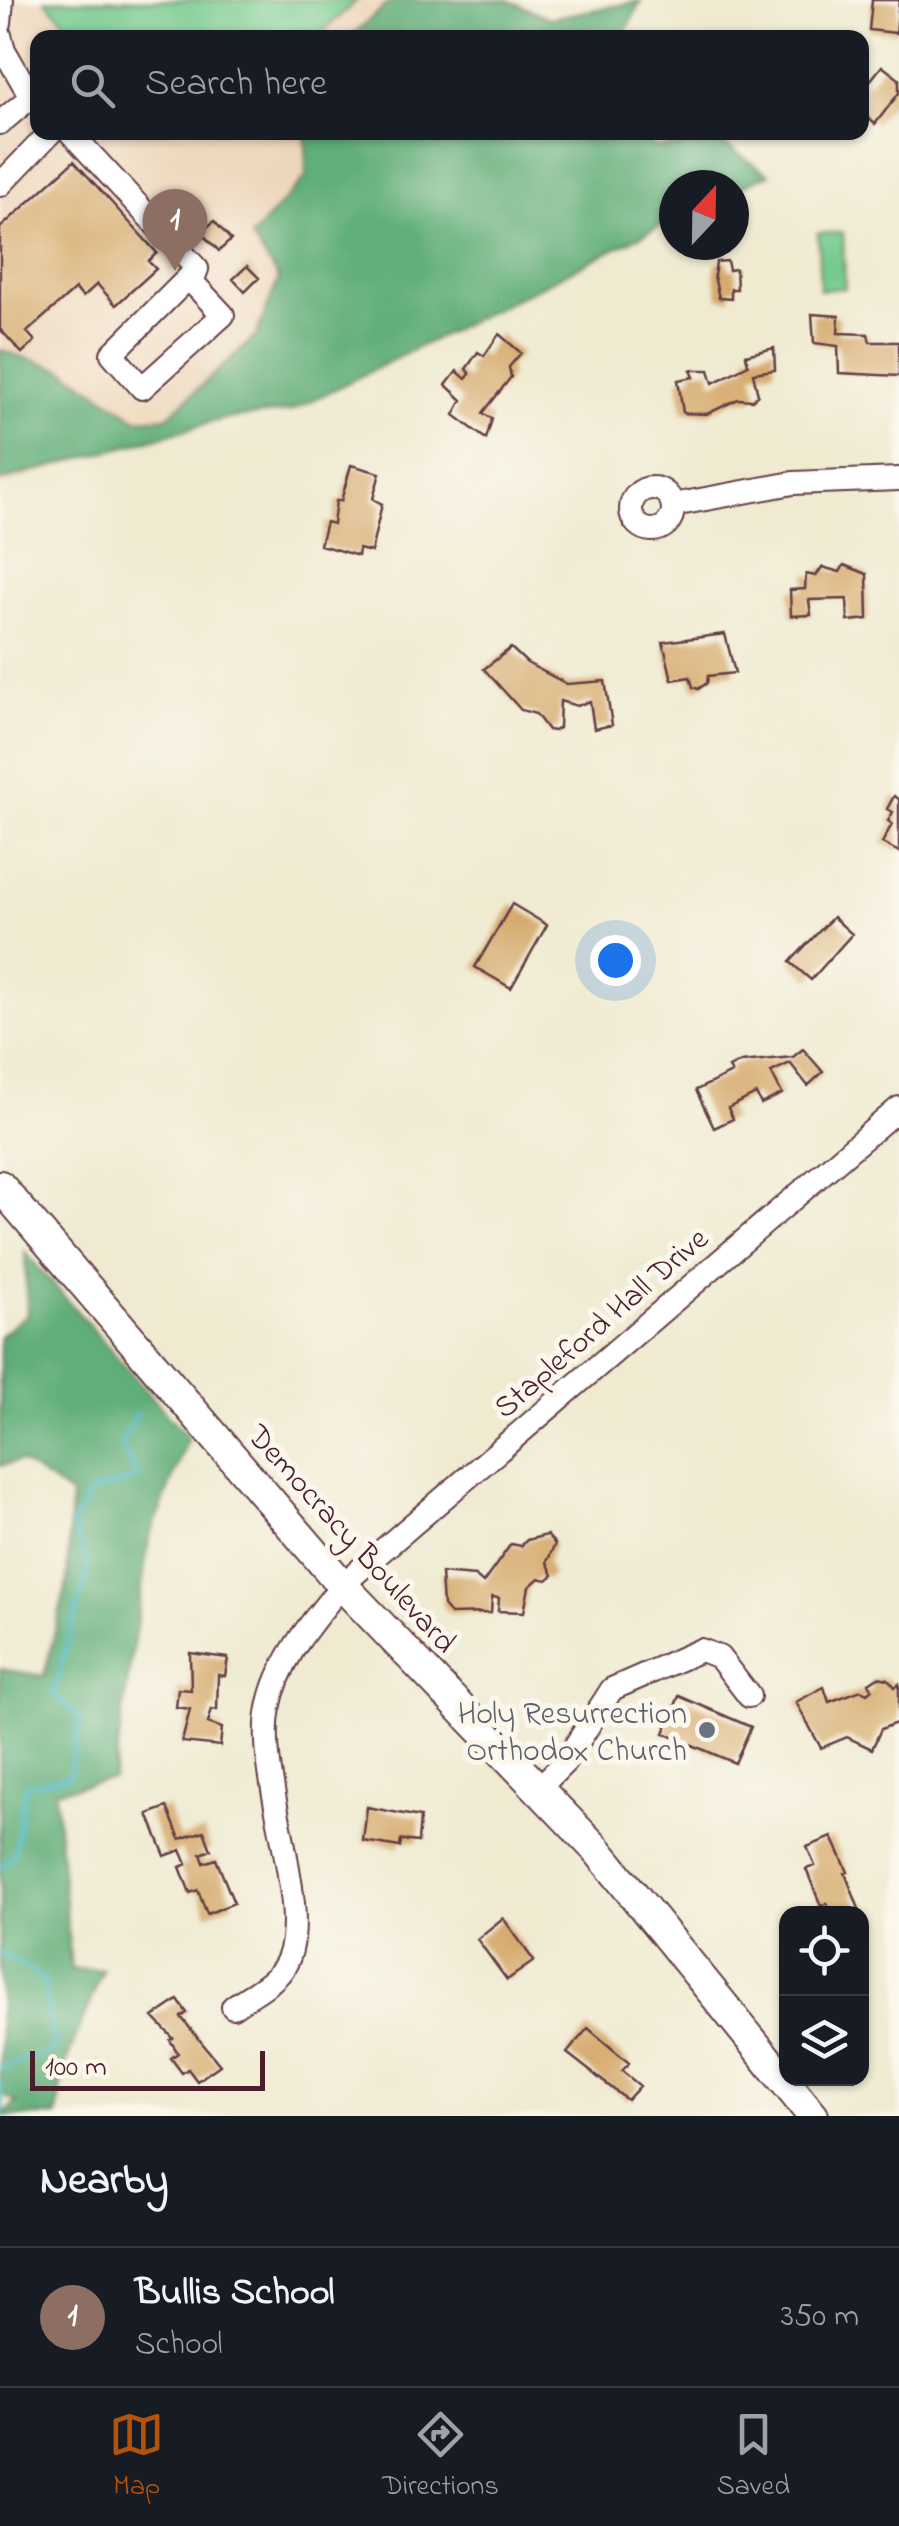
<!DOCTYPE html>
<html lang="en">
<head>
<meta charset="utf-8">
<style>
  :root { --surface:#171b24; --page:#20242c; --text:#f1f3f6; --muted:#9ea1a6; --line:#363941; --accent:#b45309 }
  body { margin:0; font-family:"Indie Flower",sans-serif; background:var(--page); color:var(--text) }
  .controls { position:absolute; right:30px; bottom:30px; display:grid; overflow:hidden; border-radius:20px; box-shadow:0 2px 8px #0004 }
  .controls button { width:90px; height:90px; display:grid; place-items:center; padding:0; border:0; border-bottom:2px solid var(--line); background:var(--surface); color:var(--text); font:50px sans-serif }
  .compass { position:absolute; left:659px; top:170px; width:90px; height:90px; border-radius:50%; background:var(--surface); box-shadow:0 2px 8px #0004; rotate:22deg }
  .scale { position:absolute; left:30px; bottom:25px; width:235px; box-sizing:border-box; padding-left:10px; border:5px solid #4a1f2b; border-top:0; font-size:28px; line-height:35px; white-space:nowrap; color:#4a1f2b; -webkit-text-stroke:8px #fbf7ec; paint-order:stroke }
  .you { position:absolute; left:615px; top:960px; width:35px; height:35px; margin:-25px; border:8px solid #fff; border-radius:50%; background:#1a73e8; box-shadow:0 0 0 15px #1a73e833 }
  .badge { display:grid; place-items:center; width:65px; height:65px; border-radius:50%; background:var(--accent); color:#fff; font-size:32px; font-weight:700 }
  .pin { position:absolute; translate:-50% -82px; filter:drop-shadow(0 2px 5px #0008) }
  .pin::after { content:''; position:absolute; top:52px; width:35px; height:30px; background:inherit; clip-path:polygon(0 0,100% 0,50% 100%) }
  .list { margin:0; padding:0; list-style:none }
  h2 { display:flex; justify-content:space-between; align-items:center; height:130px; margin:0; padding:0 40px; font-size:42px }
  h2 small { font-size:32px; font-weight:400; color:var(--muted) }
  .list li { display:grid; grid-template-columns:65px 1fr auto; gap:30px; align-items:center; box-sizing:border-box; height:140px; padding:0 40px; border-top:2px solid var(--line) }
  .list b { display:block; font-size:38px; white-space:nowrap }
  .list p { margin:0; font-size:32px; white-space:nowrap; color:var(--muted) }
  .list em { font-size:32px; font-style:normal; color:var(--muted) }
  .icon { flex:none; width:55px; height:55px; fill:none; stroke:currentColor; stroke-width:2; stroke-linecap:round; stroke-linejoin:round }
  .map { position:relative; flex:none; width:899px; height:2116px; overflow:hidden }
  .search { position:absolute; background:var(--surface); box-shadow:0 2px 8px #0004; left:30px; right:30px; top:30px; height:110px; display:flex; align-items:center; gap:25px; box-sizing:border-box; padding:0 35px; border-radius:20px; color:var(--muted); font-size:38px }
  .sheet { height:270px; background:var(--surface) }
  nav { display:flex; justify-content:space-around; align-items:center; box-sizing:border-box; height:140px; border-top:2px solid var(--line); background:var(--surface); font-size:28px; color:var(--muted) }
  nav a { display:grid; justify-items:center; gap:5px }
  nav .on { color:var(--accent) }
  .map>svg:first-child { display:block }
  .built { fill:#edd7bb }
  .green { fill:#75ca8e; stroke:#60745c; stroke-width:2.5 }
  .forest { fill:#60ae79; stroke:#556652; stroke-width:2.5 }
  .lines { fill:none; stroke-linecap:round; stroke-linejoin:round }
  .stream { stroke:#49b8be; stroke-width:5 }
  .building { fill:#d6aa6d }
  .minor-casing { stroke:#633d44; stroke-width:26 }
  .major-casing { stroke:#633d44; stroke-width:34 }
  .minor { stroke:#fff; stroke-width:22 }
  .major { stroke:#fff; stroke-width:30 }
  .worship-dot { fill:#6b7280; stroke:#fbf7ec; stroke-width:4 }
  .labels { text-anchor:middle; stroke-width:10; stroke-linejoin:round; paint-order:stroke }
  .street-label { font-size:32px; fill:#4a1f2b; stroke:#fbf7ec }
  .worship-label { font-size:32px; fill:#5b616d; stroke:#fbf7ec; text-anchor:end }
</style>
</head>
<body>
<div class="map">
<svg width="899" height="2116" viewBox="0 0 899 2116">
  <rect width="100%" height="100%" fill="#fbf7ec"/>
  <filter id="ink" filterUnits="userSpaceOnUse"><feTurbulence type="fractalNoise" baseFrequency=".01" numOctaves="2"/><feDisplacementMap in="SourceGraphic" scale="20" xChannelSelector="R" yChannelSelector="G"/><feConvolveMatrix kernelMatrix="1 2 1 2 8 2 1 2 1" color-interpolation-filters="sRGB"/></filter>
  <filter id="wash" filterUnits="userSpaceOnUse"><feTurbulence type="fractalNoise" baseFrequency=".0048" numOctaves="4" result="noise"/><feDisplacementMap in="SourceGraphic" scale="40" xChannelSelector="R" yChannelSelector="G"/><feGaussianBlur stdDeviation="2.25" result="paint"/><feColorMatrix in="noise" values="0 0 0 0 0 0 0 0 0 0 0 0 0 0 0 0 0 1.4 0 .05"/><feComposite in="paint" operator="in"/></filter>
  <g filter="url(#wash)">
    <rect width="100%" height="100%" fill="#efead0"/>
    <path class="built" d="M0 0H519L559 37 38 38V132L479 133 222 410 0 487Z"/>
    <path class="green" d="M45 0H357L317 37 81 38Z
      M818 233H843L845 288 820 290Z"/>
    <path class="forest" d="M392 0H507L550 18 641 1 623 37H350Z
      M306 133H643L654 148 722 143 769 174 734 190V185H674V219L291 411 223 419 0 481V350L64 370 137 419 167 417 256 336 279 278 251 237 306 177Z
      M25 1252 188 1438 149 1539 113 1779 55 1791 71 1970 103 1969 63 2070 57 2116H0L17 2103 0 2094V1669L44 1676 67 1583 71 1495 20 1461 0 1466V1336L27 1314Z"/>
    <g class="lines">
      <path class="stream" d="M0 1868 14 1855 26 1786 69 1776 81 1719 53 1694 89 1566 72 1525 91 1492 138 1478 121 1444 137 1413
        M0 1953 43 1978 55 2049 0 2069
        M0 2083 2 2116"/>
    </g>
    <g id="blocks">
      <path class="building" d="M872 0H899L896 33 869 30Z
        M882 66 899 79V93L875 124 862 113 866 94 862 91Z
        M74 161 157 253 148 261 156 269 116 305 97 284 83 297 75 289 27 332 35 341 22 353 0 329V228Z
        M214 221 231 240 219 251 201 233Z
        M727 261 729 270 736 269 737 289H731V299L719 298 714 276 716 262Z
        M247 266 259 278 245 292 233 279Z
        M812 314 839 316 838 333 868 334 870 342H899V376L839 373 838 346 814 343Z
        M499 334 521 353 509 367 511 377 483 413 492 419 486 439 454 415 462 400 446 385 457 371 466 379 470 374 466 369 478 352 484 356Z
        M774 348 775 370 753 373 758 395 752 400 738 399 707 414 683 413 678 380 694 377 691 370H709L713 383 748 365 746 355Z
        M351 465 380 473 373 499 382 504 371 552 359 549 358 556 320 545 326 522 333 524 336 501H341Z
        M844 565 867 574 868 619 848 621 847 599 809 600 811 615 791 616 790 590 805 589 806 574 816 576 822 567 840 572Z
        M725 634 735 673 708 676 707 683 698 689 693 687 690 677 672 680 663 642Z
        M511 648 527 663 567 684 605 681 612 725 594 729 590 701 577 706 560 701 559 728 554 731 548 730 536 714 521 710 484 669Z
        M894 796 899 799V852L882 843 892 824 888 821 893 812 887 809Z
        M512 904 547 925 511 988 475 967Z
        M833 917 852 934 811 980 790 962Z
        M803 1049 823 1072 808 1086 790 1063 771 1072 782 1094 761 1104 756 1094 728 1108 733 1119 714 1128 696 1090 732 1073 729 1068 741 1062 793 1057Z
        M547 1535 555 1544 547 1562 553 1575 547 1580 539 1578 529 1587 524 1612 498 1611 499 1598 492 1597 491 1613 450 1614 443 1606 441 1573 475 1576 483 1583 511 1544 521 1546 527 1540Z
        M190 1653 228 1658 225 1676 218 1675 217 1710 212 1709 208 1723 222 1728 220 1746 182 1742 190 1709 176 1707 178 1689 191 1690Z
        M878 1677 888 1679 895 1687 899 1684V1722L881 1729 872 1749 847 1737 821 1748 796 1702 824 1687 829 1702 861 1690 867 1693 872 1689 869 1683Z
        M679 1696 751 1727 735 1763 664 1733Z
        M167 1807 180 1839 204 1831 211 1850 201 1854 204 1863 216 1859 234 1903 207 1914 198 1890 190 1893 180 1867 187 1864 181 1850 165 1856 148 1814Z
        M367 1807 420 1817 418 1842 401 1840 400 1847 363 1841Z
        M832 1837 848 1872 845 1873 861 1914H831L827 1903 821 1906 806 1869 815 1866 807 1847Z
        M503 1918 534 1961 507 1980 477 1939Z
        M178 2000 187 2013 181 2017 220 2065 197 2081 188 2069 182 2073 171 2058 178 2053 170 2040 173 2038 153 2017Z
        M588 2028 629 2063 622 2071 640 2086 627 2100 567 2053Z"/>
    </g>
  </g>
  <g filter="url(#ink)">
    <use href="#blocks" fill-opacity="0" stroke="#633d44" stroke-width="2.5"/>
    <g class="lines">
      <g class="minor-casing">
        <path id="minor" d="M0 23 2 0
          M0 35 4 50 31 97
          M0 123 31 97 38 100
          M70 132 197 269
          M0 185 51 132
          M197 269 192 282 223 315 142 388 112 354Z
          M631 509a21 21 0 1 1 42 0a21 21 0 1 1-42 0Z
          M673 505 793 483 899 479
          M540 1787 565 1762 612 1689 701 1650 719 1657 749 1696
          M233 2007C248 1996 271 1985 282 1970 320 1919 254 1780 269 1708 278 1660 312 1622 342 1585L899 1108"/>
      </g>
      <g class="major-casing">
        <path id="major" d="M0 1186 342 1585 598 1851 813 2116"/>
      </g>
      <use href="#minor" class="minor"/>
      <use href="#major" class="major"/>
    </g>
  </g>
  <circle class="worship-dot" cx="707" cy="1730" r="10"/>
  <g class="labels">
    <g class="street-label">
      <text transform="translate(600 1322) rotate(-41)" y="11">Stapleford Hall Drive</text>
      <text transform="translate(353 1538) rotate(48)" y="11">Democracy Boulevard</text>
    </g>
    <g class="worship-label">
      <text x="687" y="1723">Holy Resurrection<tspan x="687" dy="37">Orthodox Church</tspan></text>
    </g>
  </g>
</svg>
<div class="controls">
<button><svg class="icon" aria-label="locate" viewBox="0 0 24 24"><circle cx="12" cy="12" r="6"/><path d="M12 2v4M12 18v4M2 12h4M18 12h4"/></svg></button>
<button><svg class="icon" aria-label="layers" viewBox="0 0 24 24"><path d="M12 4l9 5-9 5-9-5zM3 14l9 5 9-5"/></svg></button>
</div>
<svg class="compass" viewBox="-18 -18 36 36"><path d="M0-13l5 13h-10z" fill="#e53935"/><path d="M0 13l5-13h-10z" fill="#9ea1a6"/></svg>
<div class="scale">100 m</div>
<div class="you"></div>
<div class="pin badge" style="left:175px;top:271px;background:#8d6e63">1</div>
<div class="search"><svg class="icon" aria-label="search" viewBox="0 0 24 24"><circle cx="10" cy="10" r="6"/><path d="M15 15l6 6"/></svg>Search here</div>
</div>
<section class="sheet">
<h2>Nearby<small></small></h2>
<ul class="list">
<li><span class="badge" style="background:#8d6e63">1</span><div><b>Bullis School</b><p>School</p></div><em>350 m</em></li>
</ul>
</section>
<nav>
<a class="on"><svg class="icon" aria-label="map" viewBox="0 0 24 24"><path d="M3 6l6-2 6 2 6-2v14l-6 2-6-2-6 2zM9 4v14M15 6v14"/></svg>Map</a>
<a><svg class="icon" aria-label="directions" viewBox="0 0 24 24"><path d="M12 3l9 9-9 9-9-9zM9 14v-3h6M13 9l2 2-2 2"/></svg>Directions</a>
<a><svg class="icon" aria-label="saved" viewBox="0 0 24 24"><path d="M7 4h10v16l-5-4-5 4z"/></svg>Saved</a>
</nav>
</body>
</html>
